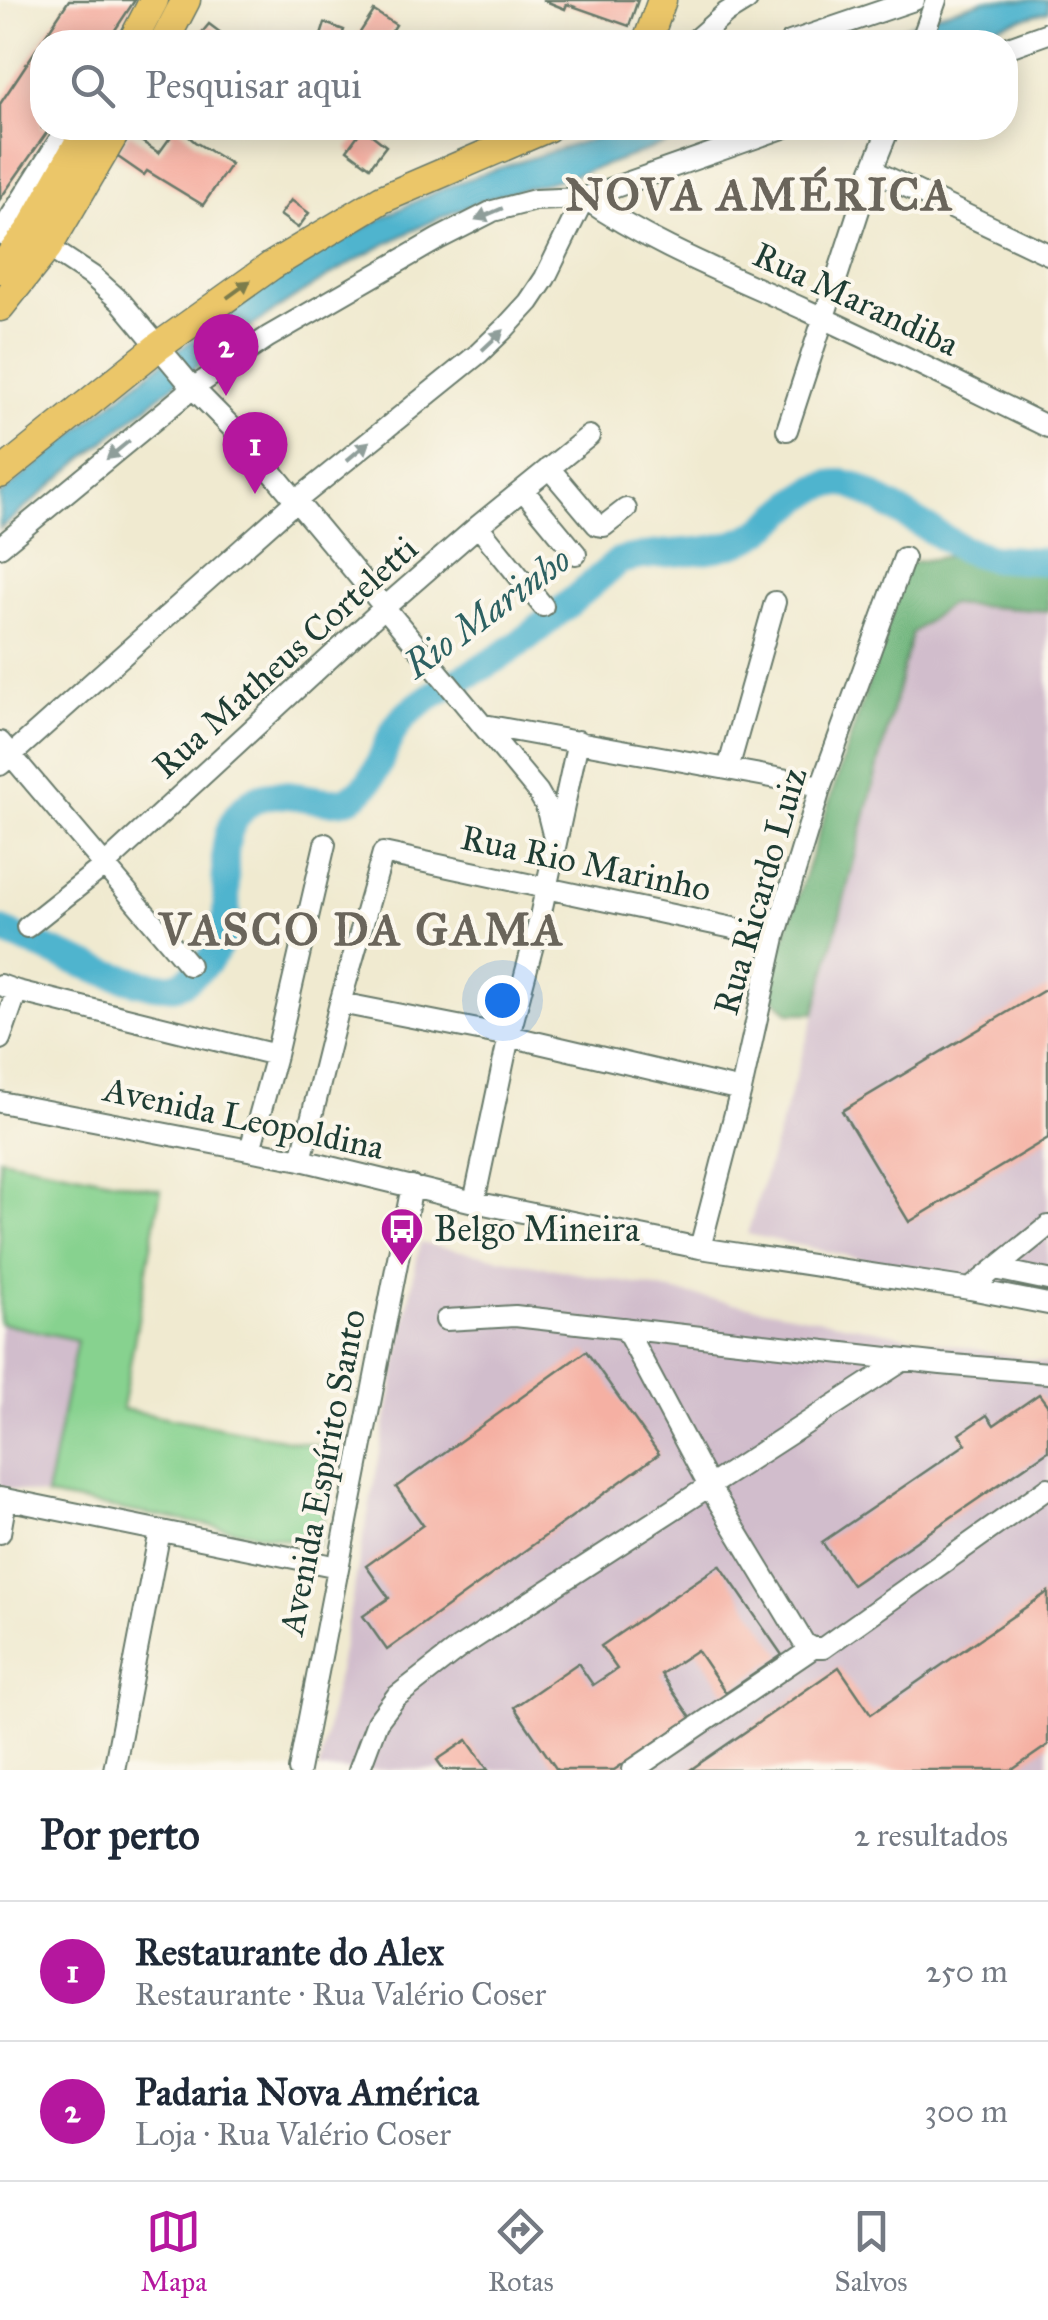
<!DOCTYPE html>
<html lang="pt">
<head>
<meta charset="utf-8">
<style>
  :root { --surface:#fff; --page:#f6f6f7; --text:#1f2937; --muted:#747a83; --line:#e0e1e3; --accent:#b5179e }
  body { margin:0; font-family:"IM FELL Great Primer",serif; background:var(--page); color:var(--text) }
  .you { position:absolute; left:502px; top:1000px; width:35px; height:35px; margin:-25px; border:8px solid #fff; border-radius:50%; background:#1a73e8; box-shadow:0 0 0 15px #1a73e833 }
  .badge { display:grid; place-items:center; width:65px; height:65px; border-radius:50%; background:var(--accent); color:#fff; font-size:32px; font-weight:700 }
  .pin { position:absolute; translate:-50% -82px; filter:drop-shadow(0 2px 5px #0008) }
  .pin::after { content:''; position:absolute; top:52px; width:35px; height:30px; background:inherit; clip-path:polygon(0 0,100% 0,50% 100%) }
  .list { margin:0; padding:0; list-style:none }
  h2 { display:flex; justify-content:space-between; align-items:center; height:130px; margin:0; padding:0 40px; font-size:42px }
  h2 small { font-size:32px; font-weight:400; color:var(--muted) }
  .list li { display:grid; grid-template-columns:65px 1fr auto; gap:30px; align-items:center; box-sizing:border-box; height:140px; padding:0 40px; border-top:2px solid var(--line) }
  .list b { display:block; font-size:38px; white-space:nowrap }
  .list p { margin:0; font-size:32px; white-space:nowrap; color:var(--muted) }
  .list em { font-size:32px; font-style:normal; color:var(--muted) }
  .icon { flex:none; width:55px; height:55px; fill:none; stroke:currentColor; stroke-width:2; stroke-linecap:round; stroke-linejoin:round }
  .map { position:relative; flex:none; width:1048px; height:1770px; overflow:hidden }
  .search { position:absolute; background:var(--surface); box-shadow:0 5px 25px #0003; left:30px; right:30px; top:30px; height:110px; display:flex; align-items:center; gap:25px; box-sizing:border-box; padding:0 35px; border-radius:40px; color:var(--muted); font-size:38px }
  .sheet { height:410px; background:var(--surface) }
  nav { display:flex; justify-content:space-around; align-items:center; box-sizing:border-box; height:140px; border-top:2px solid var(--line); background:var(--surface); font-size:28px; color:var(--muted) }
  nav a { display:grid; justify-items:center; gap:5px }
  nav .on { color:var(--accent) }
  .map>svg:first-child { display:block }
  .industrial { fill:#d1bdcc }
  .green { fill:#87d28f; stroke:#538862; stroke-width:2.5 }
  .forest { fill:#6db47a; stroke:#467857; stroke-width:2.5 }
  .water { fill:#4fb4ce; stroke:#377881; stroke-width:2.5 }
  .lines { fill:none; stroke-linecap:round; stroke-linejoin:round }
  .river { stroke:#4fb4ce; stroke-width:28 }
  .building { fill:#f5b0a3 }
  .minor-casing { stroke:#687a6b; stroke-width:24 }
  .major-casing { stroke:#687a6b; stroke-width:31 }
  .minor { stroke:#fff; stroke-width:20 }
  .major { stroke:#ebc669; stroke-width:28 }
  .oneway { fill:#8f9e9a }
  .oneway2 { fill:#7b7b4c }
  .labels { text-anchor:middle; stroke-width:8; stroke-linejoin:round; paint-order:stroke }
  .street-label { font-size:35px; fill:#1f3d34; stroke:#fbf7ec }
  .poi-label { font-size:35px; fill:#1f3d34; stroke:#fbf7ec; text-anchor:start }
  .water-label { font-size:38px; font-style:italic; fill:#2d6162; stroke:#fbf7ec }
  .district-label { font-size:45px; font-weight:bold; letter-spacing:2.5px; fill:#6a655b; stroke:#fbf7ec }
</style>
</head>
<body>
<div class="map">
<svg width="1048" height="1770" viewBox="0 0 1048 1770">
  <rect width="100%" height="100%" fill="#fbf7ec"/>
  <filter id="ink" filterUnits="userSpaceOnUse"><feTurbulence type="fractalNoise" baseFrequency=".01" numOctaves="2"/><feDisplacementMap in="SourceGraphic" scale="20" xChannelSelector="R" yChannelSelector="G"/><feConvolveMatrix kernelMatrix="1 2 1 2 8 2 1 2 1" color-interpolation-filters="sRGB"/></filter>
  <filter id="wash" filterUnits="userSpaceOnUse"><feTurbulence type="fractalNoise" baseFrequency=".0048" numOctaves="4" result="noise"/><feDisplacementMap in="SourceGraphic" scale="40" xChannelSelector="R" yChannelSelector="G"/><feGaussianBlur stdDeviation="2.25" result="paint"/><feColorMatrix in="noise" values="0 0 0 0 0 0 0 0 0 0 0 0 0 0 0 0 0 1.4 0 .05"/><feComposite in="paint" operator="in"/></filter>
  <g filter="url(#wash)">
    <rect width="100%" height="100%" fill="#f0ead0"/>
    <path class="industrial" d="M949 604 1048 611V1300L747 1234 815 1013 912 633Z
      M420 1243 1048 1363V1770H319Z
      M0 1323 78 1339 46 1496 0 1487Z"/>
    <path class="green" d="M0 1158 161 1190 122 1409 336 1449 318 1545 46 1496 77 1340 0 1323Z"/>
    <path class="forest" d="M972 552 1048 563V611L949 604 912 633 815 1013H790L769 994 770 981 908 563Z"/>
    <path class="water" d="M986 0H1048V11L940 42H864L941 13Z
      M626 128H710C665 143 620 161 574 175 543 185 510 190 479 202 296 271 148 405 0 529V495C137 381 273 264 438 191 499 165 564 149 626 128Z"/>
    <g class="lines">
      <path class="river" d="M0 930C36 944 147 997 180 984 187 981 192 976 198 971 256 926 200 855 242 810 275 773 326 817 357 794 382 776 383 738 404 717 433 689 474 675 507 652 546 625 582 592 619 561 663 548 715 558 756 534 787 515 815 471 856 486L963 549 991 558 1048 562"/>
    </g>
    <g id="blocks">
      <path class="building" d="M69 0H135L107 42H42V128H50L0 199V104Z
        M543 0H638L629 26 567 4 565 9Z
        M374 11 396 25 385 42H365L357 37Z
        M325 23 344 30 340 42H319Z
        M209 24 233 42H207L199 36Z
        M163 128H179L195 142 231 164 203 205 147 171 144 175 115 155 129 133 159 153 172 135Z
        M363 128 386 146 370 167 347 150Z
        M291 200 309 213 298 228 280 215Z
        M1048 988V1138L909 1222 842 1111Z
        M586 1351 659 1454 387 1650 363 1616 389 1598 366 1566 423 1525 396 1487Z
        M1039 1394 1048 1406V1451L852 1585 822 1542 966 1444 959 1434 987 1415 994 1425Z
        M720 1565 782 1655 726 1693 697 1650 661 1674 691 1718 614 1770H557L514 1707 578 1663 593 1685 617 1669 601 1646Z
        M1048 1592V1745L1012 1770H690L839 1667 871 1714Z
        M467 1740 488 1770H444L437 1760Z"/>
    </g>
  </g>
  <g filter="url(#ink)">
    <use href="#blocks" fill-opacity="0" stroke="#687a6b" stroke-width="2.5"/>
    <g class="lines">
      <g class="minor-casing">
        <path id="minor" d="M693 42 726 13 747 0
          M790 42 914 0
          M921 42 936 0
          M1006 48 1048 33
          M872 170 1048 254
          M584 198C653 246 732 276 808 311 889 348 968 388 1048 427
          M0 234 67 128
          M48 247 92 276 121 302 193 388 253 449 538 792 546 806 555 842
          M787 430 872 170 889 128
          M549 468 597 525 604 526 626 509
          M523 490 576 554
          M478 526 543 606
          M0 547 193 388 268 337 438 239 493 211 535 200 584 198 783 128
          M484 725 821 786
          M0 742 189 965
          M0 765 297 500 478 354 506 327 529 302 545 278 584 198
          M728 769 775 602
          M27 927 105 865 385 607 478 526 589 436
          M0 985 17 991 276 1055
          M340 1003 509 1036 741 1090
          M0 1039 17 991
          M0 1102 301 1160 474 1202 700 1248 970 1289 1048 1304
          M250 1150 276 1055 325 844
          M301 1160 340 1003 383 853 775 937
          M474 1202 509 1036 538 926 578 741
          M700 1248 741 1090 775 937 821 786 904 558
          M995 1269 1048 1280
          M970 1289 1048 1226
          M446 1320 515 1316 941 1364 1048 1373
          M625 1328 709 1486 804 1643 813 1648H823L1048 1488
          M0 1498 338 1567
          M0 1533 6 1499
          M114 1770 160 1531
          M299 1770 412 1186
          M359 1770 377 1722 396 1697 459 1648 904 1360
          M633 1770 813 1648"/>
      </g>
      <g class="major-casing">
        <path id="major" d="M132 42 154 0
          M164 42 186 0
          M647 42 662 0
          M0 269 30 230 87 128
          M0 307 48 247 118 128
          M0 474 159 346 271 266 382 199 547 128"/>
      </g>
      <use href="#minor" class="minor"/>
      <use href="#major" class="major"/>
    </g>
    <defs><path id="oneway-solid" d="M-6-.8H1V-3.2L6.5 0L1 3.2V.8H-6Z" transform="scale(2.5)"/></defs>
    <g class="oneway">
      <use href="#oneway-solid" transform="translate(489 214) rotate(157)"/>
      <use href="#oneway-solid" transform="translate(493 340) rotate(-43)"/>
      <use href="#oneway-solid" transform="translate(118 450) rotate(141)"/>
      <use href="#oneway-solid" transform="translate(358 451) rotate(-40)"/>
    </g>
    <use class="oneway2" href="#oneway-solid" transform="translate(239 289) rotate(-36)"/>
  </g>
  <defs>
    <g id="bus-pin" transform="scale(2.25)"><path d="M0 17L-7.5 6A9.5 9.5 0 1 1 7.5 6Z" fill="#b5179e" stroke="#fbf7ec"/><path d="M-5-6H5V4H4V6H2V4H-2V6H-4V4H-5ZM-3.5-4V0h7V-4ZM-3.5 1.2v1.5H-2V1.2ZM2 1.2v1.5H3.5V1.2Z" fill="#fff"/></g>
  </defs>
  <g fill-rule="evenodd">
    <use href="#bus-pin" x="402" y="1229"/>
  </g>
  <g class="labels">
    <g class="street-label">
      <text transform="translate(856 299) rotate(25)" y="12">Rua Marandiba</text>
      <text transform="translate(285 657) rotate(-42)" y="12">Rua Matheus Corteletti</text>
      <text transform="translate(586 863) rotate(12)" y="12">Rua Rio Marinho</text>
      <text transform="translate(760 891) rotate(-74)" y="12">Rua Ricardo Luiz</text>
      <text transform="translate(244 1118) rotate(12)" y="12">Avenida Leopoldina</text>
      <text transform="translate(322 1472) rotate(-79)" y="12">Avenida Espírito Santo</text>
    </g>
    <g class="poi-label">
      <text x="434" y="1241">Belgo Mineira</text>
    </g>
    <g class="water-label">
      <text transform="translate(487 612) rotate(-36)" y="13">Rio Marinho</text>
    </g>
    <g class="district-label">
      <text x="760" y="210">NOVA AMÉRICA</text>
      <text x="362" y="945">VASCO DA GAMA</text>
    </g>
  </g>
</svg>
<div class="you"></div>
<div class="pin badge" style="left:255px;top:494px">1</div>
<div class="pin badge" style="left:226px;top:396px">2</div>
<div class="search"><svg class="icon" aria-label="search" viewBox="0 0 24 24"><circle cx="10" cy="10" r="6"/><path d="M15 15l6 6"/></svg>Pesquisar aqui</div>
</div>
<section class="sheet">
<h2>Por perto<small>2 resultados</small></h2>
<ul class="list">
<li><span class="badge">1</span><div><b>Restaurante do Alex</b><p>Restaurante · Rua Valério Coser</p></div><em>250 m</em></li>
<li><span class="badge">2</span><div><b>Padaria Nova América</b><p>Loja · Rua Valério Coser</p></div><em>300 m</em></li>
</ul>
</section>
<nav>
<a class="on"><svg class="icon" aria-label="map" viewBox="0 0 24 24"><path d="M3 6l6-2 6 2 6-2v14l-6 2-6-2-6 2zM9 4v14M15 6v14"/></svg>Mapa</a>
<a><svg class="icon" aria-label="directions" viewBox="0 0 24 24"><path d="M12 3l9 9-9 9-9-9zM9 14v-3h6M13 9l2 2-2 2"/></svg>Rotas</a>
<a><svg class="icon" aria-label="saved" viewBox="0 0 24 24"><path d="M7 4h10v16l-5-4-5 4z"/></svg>Salvos</a>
</nav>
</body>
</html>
